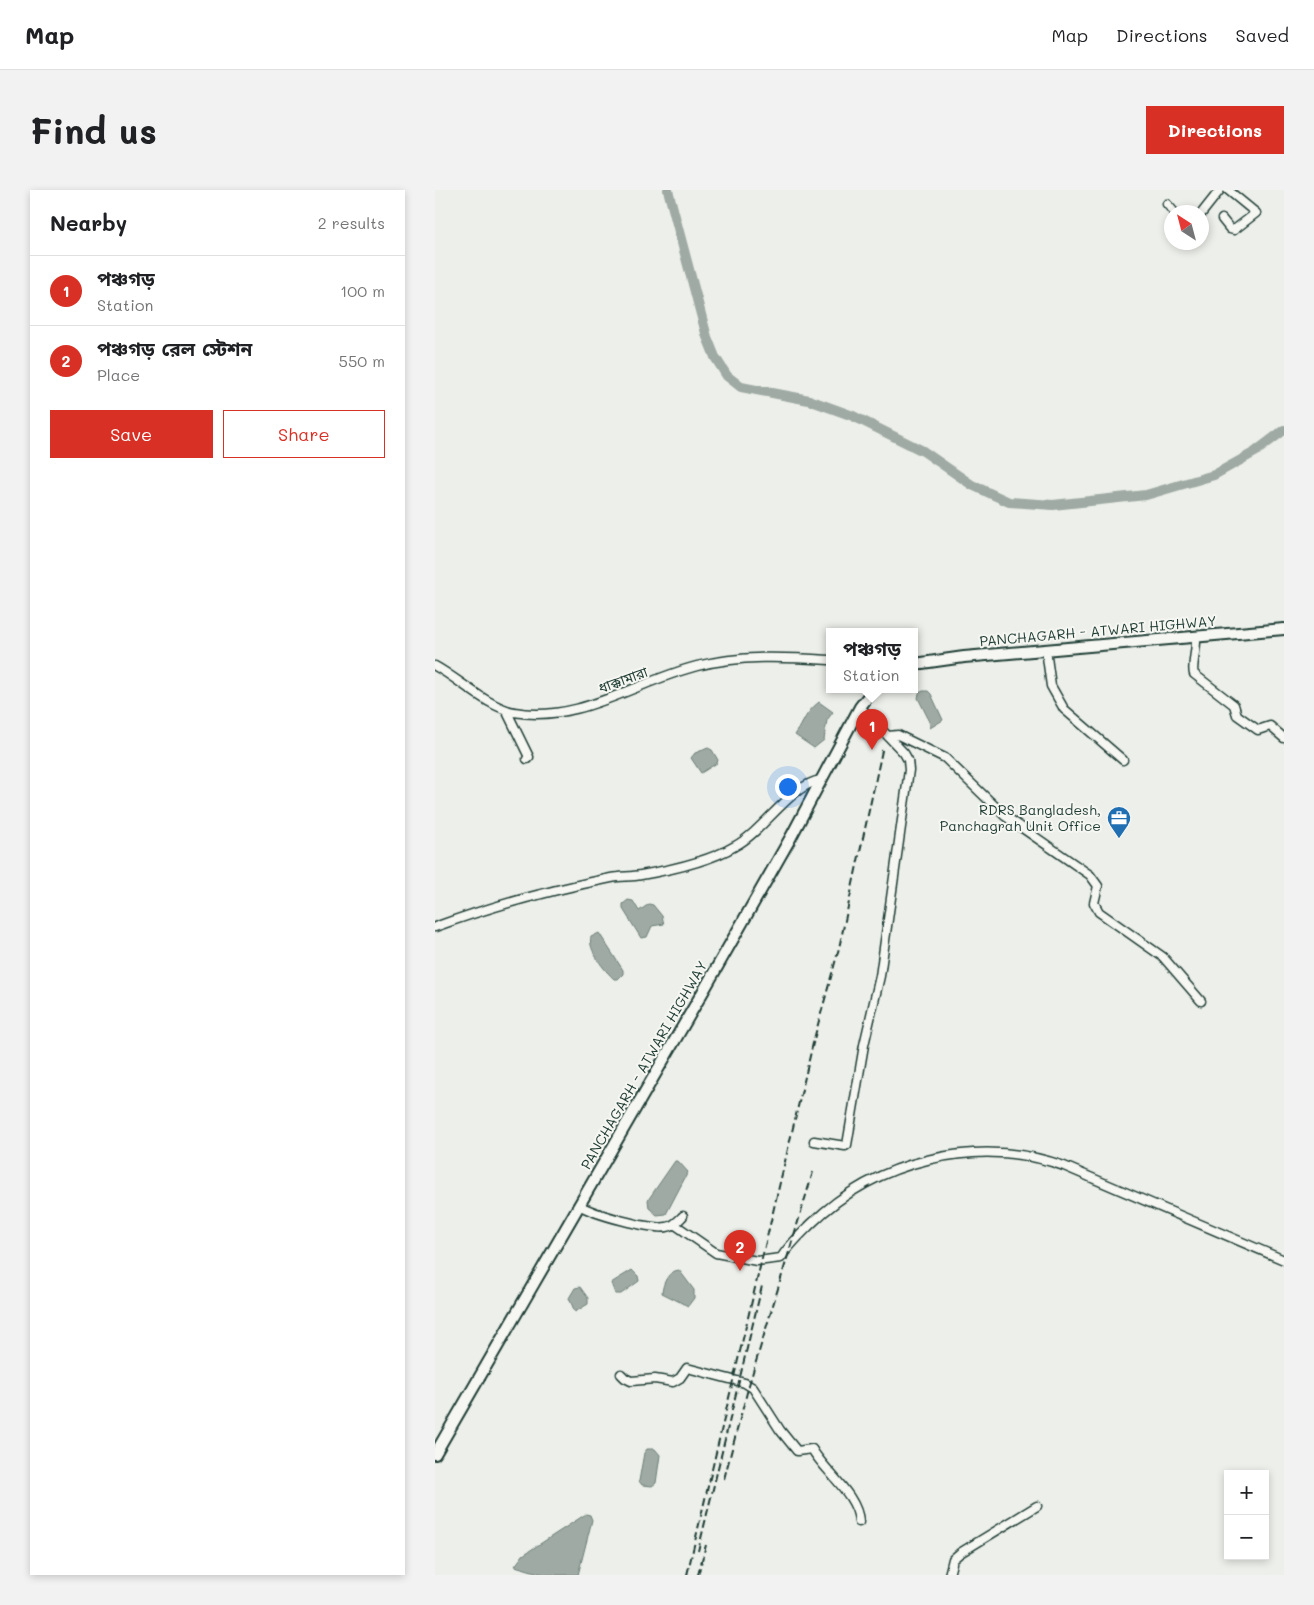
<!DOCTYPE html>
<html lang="en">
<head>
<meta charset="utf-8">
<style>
  :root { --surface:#fff; --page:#f2f2f2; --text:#202124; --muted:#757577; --line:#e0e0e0; --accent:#d93025 }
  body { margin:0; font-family:Mali,"Noto Sans Bengali",sans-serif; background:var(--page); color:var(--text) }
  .controls { position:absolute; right:15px; bottom:15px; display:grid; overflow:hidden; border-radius:0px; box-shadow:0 2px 8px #0003 }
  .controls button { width:45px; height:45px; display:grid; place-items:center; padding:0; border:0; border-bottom:1px solid var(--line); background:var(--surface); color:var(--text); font:25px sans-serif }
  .compass { position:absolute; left:729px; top:15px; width:45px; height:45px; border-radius:50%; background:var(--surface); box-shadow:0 2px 8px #0003; rotate:324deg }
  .you { position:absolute; left:352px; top:596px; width:18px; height:18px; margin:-12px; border:4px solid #fff; border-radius:50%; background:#1a73e8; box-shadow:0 0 0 8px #1a73e833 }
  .badge { display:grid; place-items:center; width:32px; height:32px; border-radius:50%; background:var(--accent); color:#fff; font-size:16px; font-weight:700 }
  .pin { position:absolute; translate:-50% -41px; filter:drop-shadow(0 1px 2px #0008) }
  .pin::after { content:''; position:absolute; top:26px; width:18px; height:15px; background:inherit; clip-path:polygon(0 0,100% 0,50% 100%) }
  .popup { position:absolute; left:391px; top:438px; width:92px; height:65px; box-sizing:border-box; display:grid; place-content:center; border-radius:0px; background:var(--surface); filter:drop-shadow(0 1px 4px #0005); font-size:16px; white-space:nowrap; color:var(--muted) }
  .popup b { font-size:19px; color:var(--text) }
  .popup::after { content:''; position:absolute; left:50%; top:100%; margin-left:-10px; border:10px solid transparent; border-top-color:var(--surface) }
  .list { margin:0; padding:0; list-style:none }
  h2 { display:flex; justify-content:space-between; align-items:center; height:65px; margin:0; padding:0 20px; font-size:21px }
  h2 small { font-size:16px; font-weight:400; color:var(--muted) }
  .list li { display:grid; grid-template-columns:32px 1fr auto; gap:15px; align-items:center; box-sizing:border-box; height:70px; padding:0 20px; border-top:1px solid var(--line) }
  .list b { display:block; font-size:19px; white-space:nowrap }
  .list p { margin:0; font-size:16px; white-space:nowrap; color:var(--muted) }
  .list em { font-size:16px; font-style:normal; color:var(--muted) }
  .actions { display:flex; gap:10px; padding:15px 20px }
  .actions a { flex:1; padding:11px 0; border:1px solid var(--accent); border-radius:0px; text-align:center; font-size:18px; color:var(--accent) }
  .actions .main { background:var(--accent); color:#fff }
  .map { position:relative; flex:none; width:849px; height:1385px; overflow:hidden; border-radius:0px }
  header { display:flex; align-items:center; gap:30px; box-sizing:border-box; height:70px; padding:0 25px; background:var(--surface); border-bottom:1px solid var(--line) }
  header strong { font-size:24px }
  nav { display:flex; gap:28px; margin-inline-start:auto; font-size:18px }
  .intro { display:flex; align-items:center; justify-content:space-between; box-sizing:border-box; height:120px; padding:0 30px }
  h1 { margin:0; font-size:35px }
  .button { padding:12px 22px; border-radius:0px; background:var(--accent); color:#fff; font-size:18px; font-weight:700 }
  main { display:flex; gap:30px; padding:0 30px }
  aside { flex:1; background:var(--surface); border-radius:0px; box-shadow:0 2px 8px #0003 }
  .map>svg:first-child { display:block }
  .water { fill:#9faaa4; stroke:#6c7e77 }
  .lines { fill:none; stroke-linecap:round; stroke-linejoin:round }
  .river { stroke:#9faaa4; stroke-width:10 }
  .minor-casing { stroke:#1f3d34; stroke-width:11 }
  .major-casing { stroke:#1f3d34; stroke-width:14 }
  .minor { stroke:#f6f6f2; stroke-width:8 }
  .major { stroke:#f6f6f2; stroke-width:10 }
  .rail { stroke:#1f3d34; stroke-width:2; stroke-dasharray:8 4; stroke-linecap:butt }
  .labels { text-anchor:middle; stroke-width:4; stroke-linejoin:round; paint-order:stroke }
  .street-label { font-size:14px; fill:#1f3d34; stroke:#f6f6f2 }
  .poi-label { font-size:14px; fill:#1f3d34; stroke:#f6f6f2; text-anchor:end }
</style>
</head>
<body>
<header>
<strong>Map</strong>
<nav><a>Map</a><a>Directions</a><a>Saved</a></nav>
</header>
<div class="intro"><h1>Find us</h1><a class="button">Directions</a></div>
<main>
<aside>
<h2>Nearby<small>2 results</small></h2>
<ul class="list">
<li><span class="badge">1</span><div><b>পঞ্চগড়</b><p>Station</p></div><em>100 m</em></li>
<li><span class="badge">2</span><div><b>পঞ্চগড় রেল স্টেশন</b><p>Place</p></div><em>550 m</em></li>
</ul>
<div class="actions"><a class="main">Save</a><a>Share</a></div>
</aside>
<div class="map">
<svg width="849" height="1385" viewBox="0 0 849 1385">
  <rect width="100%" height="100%" fill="#edefea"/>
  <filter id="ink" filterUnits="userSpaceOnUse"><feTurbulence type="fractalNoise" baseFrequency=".02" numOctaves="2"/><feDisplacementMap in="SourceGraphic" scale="10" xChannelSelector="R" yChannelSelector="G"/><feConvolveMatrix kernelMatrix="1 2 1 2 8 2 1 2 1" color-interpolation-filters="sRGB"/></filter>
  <g filter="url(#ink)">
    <path class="water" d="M488 501H493L496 504 508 530 495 538 494 530 483 508 484 503Z
      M384 512 398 522 392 530 389 550 379 558 360 545C370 531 369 524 384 512Z
      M273 558 277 560 283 570 282 573 266 583 256 568 260 563Z
      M193 710 198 711 204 721 214 714 218 715 227 726 229 734 217 736 212 747 206 748 188 719V714Z
      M164 743 188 780V784L183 789H179C170 781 152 759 156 747Z
      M240 971H243L253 982 231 1024 222 1025 214 1018 213 1010Z
      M197 1080 203 1086 204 1091 186 1104H180L176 1093Z
      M244 1080 259 1100V1108L253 1116 227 1103C228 1093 233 1081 244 1080Z
      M145 1097 153 1108V1114L140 1122 134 1108 140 1098Z
      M212 1259H220L225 1265 221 1293 217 1296 207 1295 204 1291 209 1263Z
      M151 1324 155 1325 157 1330 143 1385H111L80 1376 88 1365Z"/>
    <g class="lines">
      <path class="river" d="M233 0 272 147 280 167 292 186 306 197 374 210 418 226 488 261 537 295 574 312 618 315 711 305 779 285 820 262 849 240"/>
      <g class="minor-casing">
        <path id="minor" d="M732 14 739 22
          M766 24 785 0
          M787 29 795 39 799 40 821 23 793 0
          M761 447C762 459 756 478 759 484L799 515 802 525 823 540 835 536 849 548
          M611 460 616 496 629 519 688 570
          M0 476C24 489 53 517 79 522 144 534 202 491 262 476 305 465 350 467 394 470
          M71 520 94 567 92 569
          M453 546 463 545 510 568 570 626 655 685 663 696 659 713 664 722 728 767 766 811
          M0 737C57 716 116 700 176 688 186 686 196 687 206 685 235 680 275 671 300 656 330 640 355 595 386 590
          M379 951 410 956 412 955 429 855 445 786 474 580 473 570 469 563 425 517
          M144 1015C158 1024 216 1040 232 1037 239 1036 243 1031 248 1026
          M239 1034 281 1063 322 1071 346 1068C353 1056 366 1044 376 1034 441 970 543 945 629 976L849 1070
          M186 1184 190 1188 196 1191 220 1189 238 1192 245 1188 252 1178 310 1193 318 1198 345 1240 362 1261 377 1259C389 1281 423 1305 424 1332
          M514 1385 518 1369 525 1363 602 1316"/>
      </g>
      <g class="major-casing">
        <path id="major" d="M480 474 529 467 849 439
          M0 1264 273 793 356 647 425 517 439 499"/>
      </g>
      <use href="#minor" class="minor"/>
      <use href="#major" class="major"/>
      <path class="rail" d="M289 1289 314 1195 378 982
        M263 1361 327 1096
        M252 1385 379 849 404 758 448 556
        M263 1385 271 1355"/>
    </g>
  </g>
  <defs>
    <g id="office-pin" transform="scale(1.25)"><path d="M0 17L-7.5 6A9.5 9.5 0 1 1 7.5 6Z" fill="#1f6fb2" stroke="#f6f6f2"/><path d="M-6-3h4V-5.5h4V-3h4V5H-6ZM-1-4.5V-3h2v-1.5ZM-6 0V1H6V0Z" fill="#fff"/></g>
  </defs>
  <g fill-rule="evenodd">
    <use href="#office-pin" x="684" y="628"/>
  </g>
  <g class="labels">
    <g class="street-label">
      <text transform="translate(663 441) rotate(-5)" y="5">PANCHAGARH - ATWARI HIGHWAY</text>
      <text transform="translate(188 490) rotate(-20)" y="5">ধাক্কামারা</text>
      <text transform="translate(209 875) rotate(-60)" y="5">PANCHAGARH - ATWARI HIGHWAY</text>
    </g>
    <g class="poi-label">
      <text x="666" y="625">RDRS Bangladesh,<tspan x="666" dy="16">Panchagrah Unit Office</tspan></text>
    </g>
  </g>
</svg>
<div class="controls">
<button>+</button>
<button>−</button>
</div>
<svg class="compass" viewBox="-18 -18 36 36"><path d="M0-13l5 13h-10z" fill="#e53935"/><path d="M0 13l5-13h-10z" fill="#757577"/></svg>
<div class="you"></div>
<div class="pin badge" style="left:437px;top:560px">1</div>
<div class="popup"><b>পঞ্চগড়</b>Station</div>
<div class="pin badge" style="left:305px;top:1081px">2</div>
</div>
</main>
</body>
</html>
